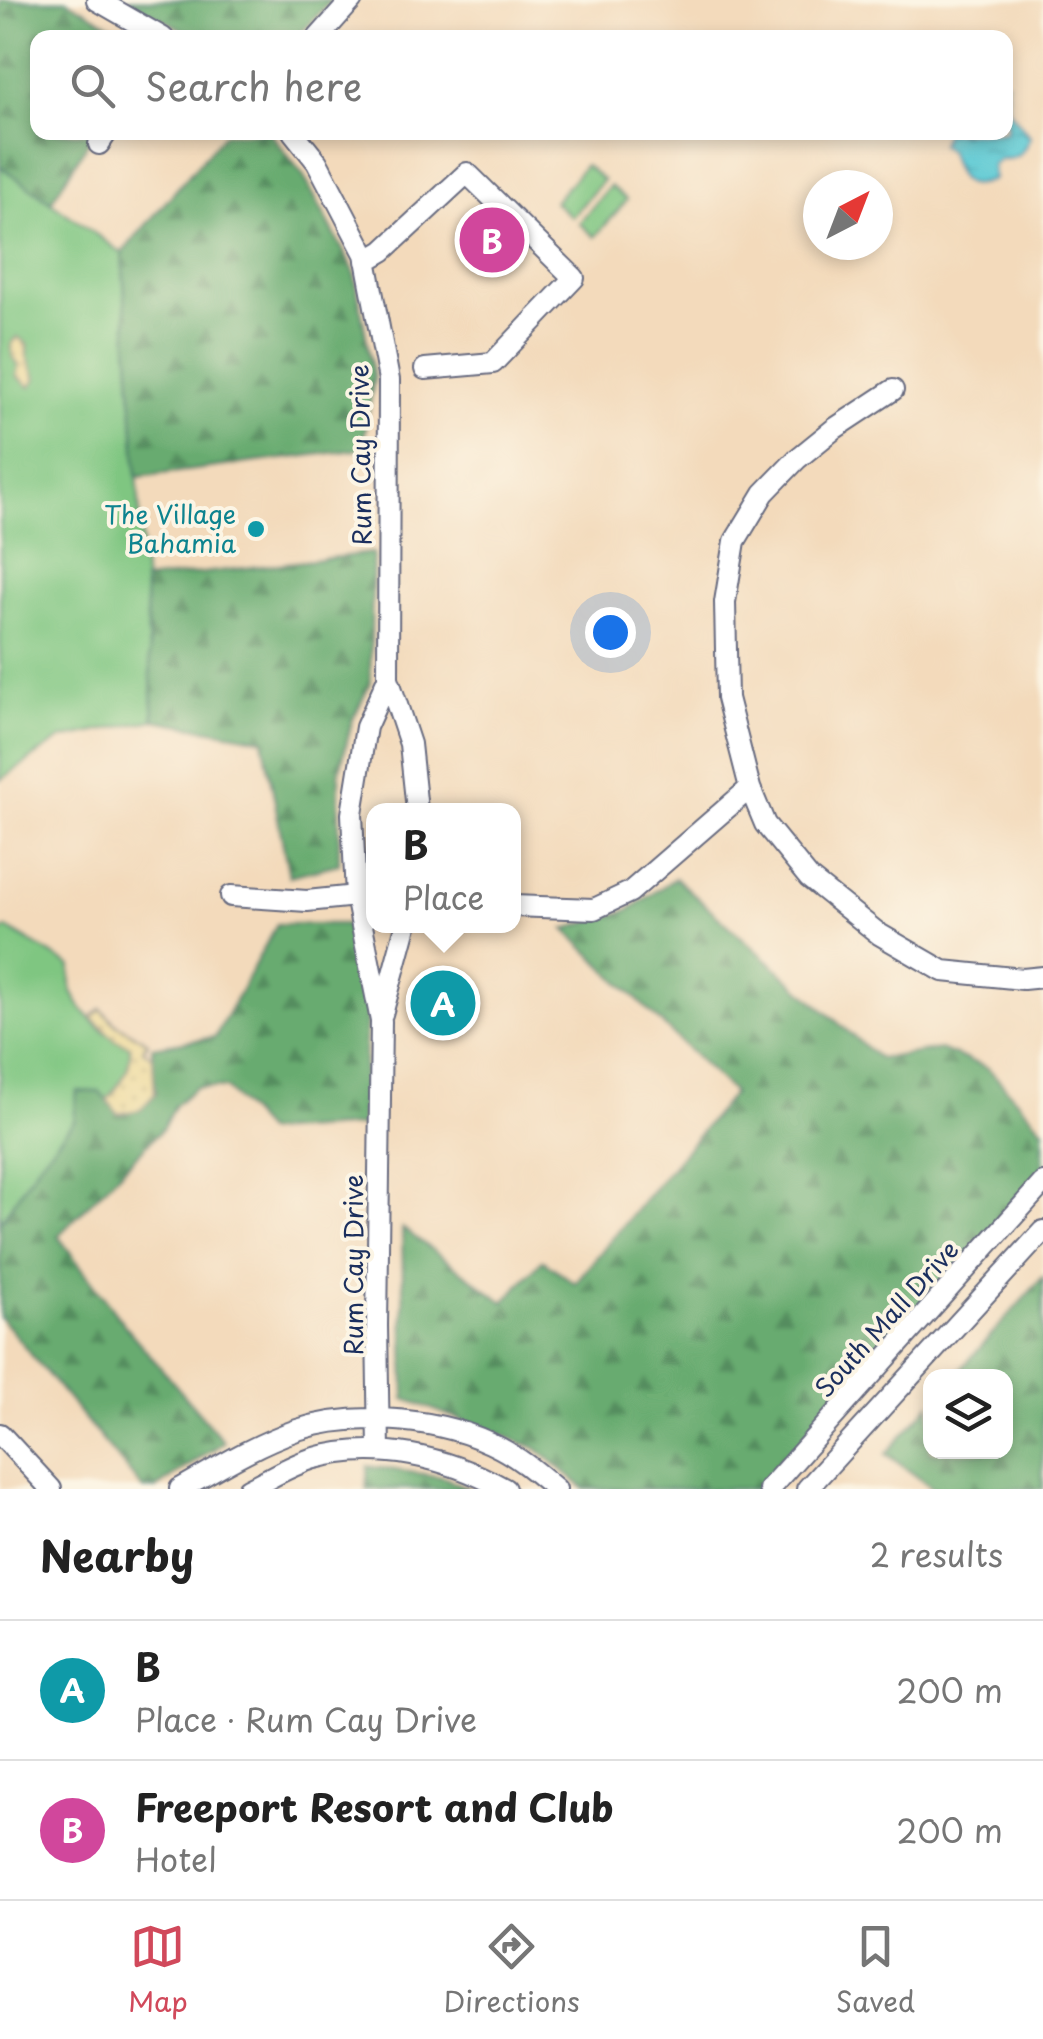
<!DOCTYPE html>
<html lang="en">
<head>
<meta charset="utf-8">
<style>
  :root { --surface:#fff; --page:#f2f2f2; --text:#222; --muted:#767676; --line:#e0e0e0; --accent:#d1495b }
  body { margin:0; font-family:"Playpen Sans",sans-serif; background:var(--page); color:var(--text) }
  .controls { position:absolute; right:30px; bottom:30px; display:grid; overflow:hidden; border-radius:20px; box-shadow:0 5px 15px #0003 }
  .controls button { width:90px; height:90px; display:grid; place-items:center; padding:0; border:0; border-bottom:2px solid var(--line); background:var(--surface); color:var(--text); font:50px sans-serif }
  .compass { position:absolute; left:803px; top:170px; width:90px; height:90px; border-radius:50%; background:var(--surface); box-shadow:0 5px 15px #0003; rotate:42deg }
  .you { position:absolute; left:610px; top:632px; width:35px; height:35px; margin:-25px; border:8px solid #fff; border-radius:50%; background:#1a73e8; box-shadow:0 0 0 15px #1a73e833 }
  .badge { display:grid; place-items:center; width:65px; height:65px; border-radius:50%; background:var(--accent); color:#fff; font-size:32px; font-weight:700 }
  .pin { position:absolute; translate:-50% -50%; border:5px solid #fff; box-shadow:0 2px 10px #0006 }
  .popup { position:absolute; left:366px; top:803px; width:155px; height:130px; box-sizing:border-box; display:grid; place-content:center; border-radius:20px; background:var(--surface); filter:drop-shadow(0 2px 8px #0005); font-size:32px; white-space:nowrap; color:var(--muted) }
  .popup b { font-size:38px; color:var(--text) }
  .popup::after { content:''; position:absolute; left:50%; top:100%; margin-left:-20px; border:20px solid transparent; border-top-color:var(--surface) }
  .list { margin:0; padding:0; list-style:none }
  h2 { display:flex; justify-content:space-between; align-items:center; height:130px; margin:0; padding:0 40px; font-size:42px }
  h2 small { font-size:32px; font-weight:400; color:var(--muted) }
  .list li { display:grid; grid-template-columns:65px 1fr auto; gap:30px; align-items:center; box-sizing:border-box; height:140px; padding:0 40px; border-top:2px solid var(--line) }
  .list b { display:block; font-size:38px; white-space:nowrap }
  .list p { margin:0; font-size:32px; white-space:nowrap; color:var(--muted) }
  .list em { font-size:32px; font-style:normal; color:var(--muted) }
  .icon { flex:none; width:55px; height:55px; fill:none; stroke:currentColor; stroke-width:2; stroke-linecap:round; stroke-linejoin:round }
  .map { position:relative; flex:none; width:1043px; height:1489px; overflow:hidden }
  .search { position:absolute; background:var(--surface); box-shadow:0 5px 15px #0003; left:30px; right:30px; top:30px; height:110px; display:flex; align-items:center; gap:25px; box-sizing:border-box; padding:0 35px; border-radius:20px; color:var(--muted); font-size:38px }
  .sheet { height:410px; background:var(--surface) }
  nav { display:flex; justify-content:space-around; align-items:center; box-sizing:border-box; height:140px; border-top:2px solid var(--line); background:var(--surface); font-size:28px; color:var(--muted) }
  nav a { display:grid; justify-items:center; gap:5px }
  nav .on { color:var(--accent) }
  .map>svg:first-child { display:block }
  .grass { fill:#7fc681; stroke:#4d7a70; stroke-width:2.5 }
  .forest { fill:url(#forest-firs); stroke:#416d66; stroke-width:2.5 }
  .sand { fill:url(#sand-dots); stroke:#84847e; stroke-width:2.5 }
  .water { fill:url(#water-ripples); stroke:#3c7c99; stroke-width:2.5 }
  .lines { fill:none; stroke-linecap:round; stroke-linejoin:round }
  .minor-casing { stroke:#676b7f; stroke-width:24 }
  .minor { stroke:#fff; stroke-width:20 }
  .culture-dot { fill:#0f9aa8; stroke:#fcf5e5; stroke-width:4 }
  .labels { text-anchor:middle; stroke-width:8; stroke-linejoin:round; paint-order:stroke }
  .street-label { font-size:25px; fill:#1b2f5e; stroke:#fcf5e5 }
  .culture-label { font-size:25px; fill:#0d838f; stroke:#fcf5e5; text-anchor:end }
</style>
</head>
<body>
<div class="map">
<svg width="1043" height="1489" viewBox="0 0 1043 1489">
  <defs>
    <pattern id="forest-firs" width="22" height="20" patternUnits="userSpaceOnUse" patternTransform="scale(2.5)"><rect width="22" height="20" fill="#67ab6f"/><path d="M5 1l3.5 6h-7zM16 11l3.5 6h-7z" fill="#548c5e"/></pattern>
    <pattern id="sand-dots" width="8" height="8" patternUnits="userSpaceOnUse" patternTransform="scale(2.5)"><rect width="8" height="8" fill="#eeda9e"/><path d="M2 2h.1M6 6h.1" fill="none" stroke="#ccbb8a" stroke-width="1.8" stroke-linecap="round"/></pattern>
    <pattern id="water-ripples" width="26" height="14" patternUnits="userSpaceOnUse" patternTransform="scale(2.5)"><rect width="26" height="14" fill="#5ecad4"/><path d="M2 4q2-2 4 0t4 0M15 11q2-2 4 0t4 0" fill="none" stroke="#4da4af"/></pattern>
  </defs>
  <rect width="100%" height="100%" fill="#fcf5e5"/>
  <filter id="ink" filterUnits="userSpaceOnUse"><feTurbulence type="fractalNoise" baseFrequency=".01" numOctaves="2"/><feDisplacementMap in="SourceGraphic" scale="20" xChannelSelector="R" yChannelSelector="G"/><feConvolveMatrix kernelMatrix="1 2 1 2 8 2 1 2 1" color-interpolation-filters="sRGB"/></filter>
  <filter id="wash" filterUnits="userSpaceOnUse"><feTurbulence type="fractalNoise" baseFrequency=".0048" numOctaves="4" result="noise"/><feDisplacementMap in="SourceGraphic" scale="40" xChannelSelector="R" yChannelSelector="G"/><feGaussianBlur stdDeviation="2.25" result="paint"/><feColorMatrix in="noise" values="0 0 0 0 0 0 0 0 0 0 0 0 0 0 0 0 0 1.4 0 .05"/><feComposite in="paint" operator="in"/></filter>
  <g filter="url(#wash)">
    <rect width="100%" height="100%" fill="#f3dabb"/>
    <path class="grass" d="M585 165 603 180 572 217 554 202Z
      M0 166 122 253 154 720 61 739 0 780Z
      M610 186 627 200 595 237 579 223Z
      M7 928 71 966C71 973 70 984 72 991 81 1014 108 1038 130 1046 132 1069 122 1082 107 1100L100 1092 39 1163 0 1223V932Z"/>
    <path class="forest" d="M0 0H67L131 37 38 38V132L94 133 51 202 0 166Z
      M128 0H332L297 37H196Z
      M225 133H270L303 175 354 271 374 380 362 449 137 477 122 253Z
      M373 553 370 684 352 721 339 774V864L289 876 263 739 154 720 144 580Z
      M675 878 879 1059 940 1049 988 1068 1043 1129V1171L759 1489H585L536 1448 405 1399 402 1228 504 1302 542 1260 575 1283 733 1093 565 929 629 910Z
      M277 924H346L367 1011 361 1126 266 1132 226 1088 196 1087 174 1106 163 1128 58 1236 126 1327 224 1442 155 1489H143L0 1317V1223L39 1163 74 1121 77 1091 100 1092 119 1114 155 1094 152 1047 215 1037Z
      M1043 1277V1489H934L886 1454 930 1404V1452H1006V1376H955Z
      M368 1466 443 1477 470 1489H366Z"/>
    <path class="sand" d="M18 337 27 344V356L36 378 30 387 17 376 19 366 12 356V343Z
      M101 1009 116 1024 148 1042 143 1050 153 1057 155 1094 140 1110 118 1114 107 1100C121 1083 132 1069 130 1046L115 1040 91 1017Z"/>
    <path class="water" d="M1006 80 1008 109 1030 137C1023 153 1018 160 1000 159L992 165 993 179C961 194 957 176 949 151L940 145 945 133 1006 132Z"/>
  </g>
  <g filter="url(#ink)">
    <g class="lines">
      <g class="minor-casing">
        <path id="minor" d="M97 0 163 38
          M318 38 352 0
          M293 132 317 162 365 254 389 380 388 678 410 744 417 810
          M99 144 107 132
          M366 261 383 251 467 173 574 278 493 363 425 369
          M893 390 834 429 797 459 764 493 735 541 725 602 727 698 750 788 765 824 809 878 879 934 943 971 1023 979 1043 977
          M231 896 307 901 356 896 373 898
          M513 906 594 909 630 892 750 788
          M382 1014 406 926
          M0 1434 51 1489
          M379 1451 377 1326 381 1021 356 896 352 814 366 727 388 678
          M180 1489C217 1468 256 1444 297 1430 357 1410 444 1418 500 1448 521 1459 538 1474 556 1489
          M248 1489C269 1479 289 1466 311 1459 377 1440 447 1457 505 1489
          M769 1489 1043 1183
          M807 1489 1043 1231"/>
      </g>
      <use href="#minor" class="minor"/>
    </g>
  </g>
  <circle class="culture-dot" cx="256" cy="529" r="10"/>
  <g class="labels">
    <g class="street-label">
      <text transform="translate(361 455) rotate(-91)" y="9">Rum Cay Drive</text>
      <text transform="translate(354 1265) rotate(-90)" y="9">Rum Cay Drive</text>
      <text transform="translate(887 1319) rotate(-48)" y="9">South Mall Drive</text>
    </g>
    <g class="culture-label">
      <text x="236" y="524">The Village<tspan x="236" dy="29">Bahamia</tspan></text>
    </g>
  </g>
</svg>
<div class="controls">
<button><svg class="icon" aria-label="layers" viewBox="0 0 24 24"><path d="M12 4l9 5-9 5-9-5zM3 14l9 5 9-5"/></svg></button>
</div>
<svg class="compass" viewBox="-18 -18 36 36"><path d="M0-13l5 13h-10z" fill="#e53935"/><path d="M0 13l5-13h-10z" fill="#767676"/></svg>
<div class="you"></div>
<div class="pin badge" style="left:443px;top:1003px;background:#0f9aa8">A</div>
<div class="popup"><b>B</b>Place</div>
<div class="pin badge" style="left:492px;top:240px;background:#d1479c">B</div>
<div class="search"><svg class="icon" aria-label="search" viewBox="0 0 24 24"><circle cx="10" cy="10" r="6"/><path d="M15 15l6 6"/></svg>Search here</div>
</div>
<section class="sheet">
<h2>Nearby<small>2 results</small></h2>
<ul class="list">
<li><span class="badge" style="background:#0f9aa8">A</span><div><b>B</b><p>Place · Rum Cay Drive</p></div><em>200 m</em></li>
<li><span class="badge" style="background:#d1479c">B</span><div><b>Freeport Resort and Club</b><p>Hotel</p></div><em>200 m</em></li>
</ul>
</section>
<nav>
<a class="on"><svg class="icon" aria-label="map" viewBox="0 0 24 24"><path d="M3 6l6-2 6 2 6-2v14l-6 2-6-2-6 2zM9 4v14M15 6v14"/></svg>Map</a>
<a><svg class="icon" aria-label="directions" viewBox="0 0 24 24"><path d="M12 3l9 9-9 9-9-9zM9 14v-3h6M13 9l2 2-2 2"/></svg>Directions</a>
<a><svg class="icon" aria-label="saved" viewBox="0 0 24 24"><path d="M7 4h10v16l-5-4-5 4z"/></svg>Saved</a>
</nav>
</body>
</html>
